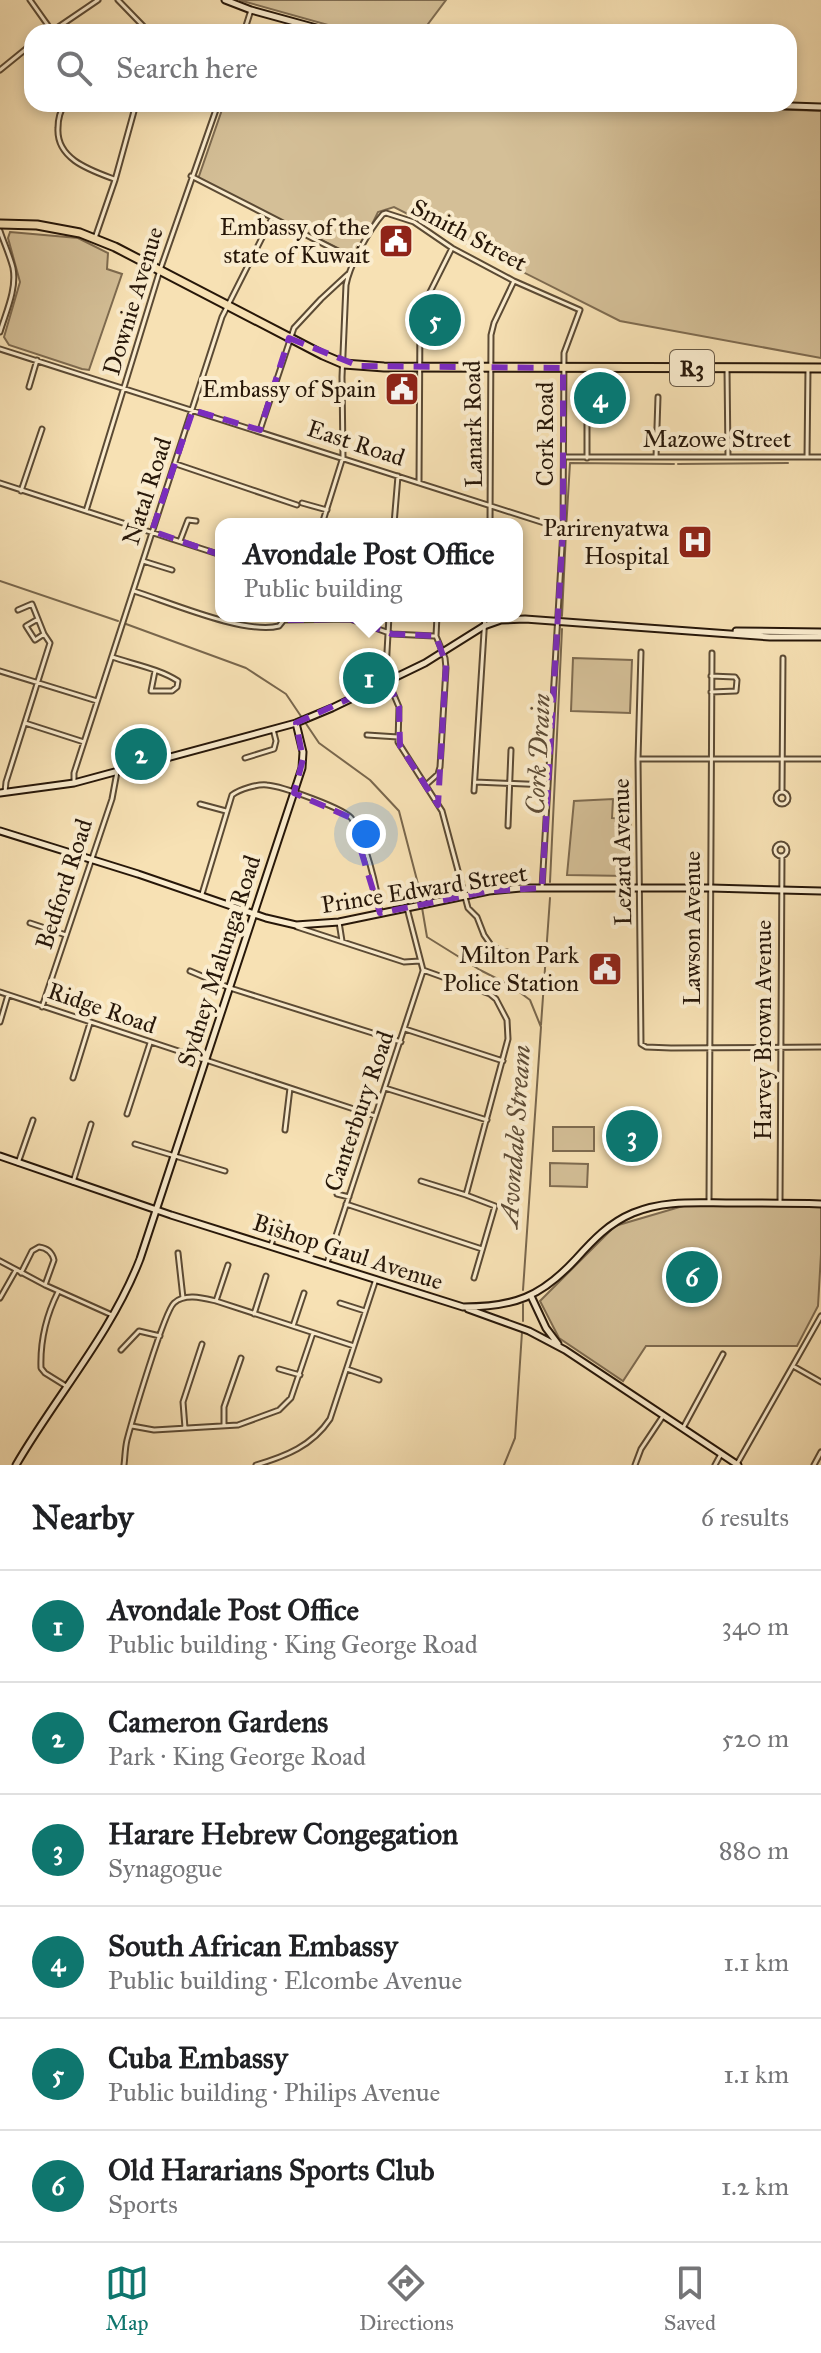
<!DOCTYPE html>
<html lang="en">
<head>
<meta charset="utf-8">
<style>
  :root { --surface:#fff; --page:#f2f2f2; --text:#202124; --muted:#757577; --line:#e0e0e0; --accent:#0f766e }
  body { margin:0; font-family:"IM FELL Great Primer",serif; background:var(--page); color:var(--text) }
  .you { position:absolute; left:366px; top:834px; width:28px; height:28px; margin:-20px; border:6px solid #fff; border-radius:50%; background:#1a73e8; box-shadow:0 0 0 12px #1a73e833 }
  .badge { display:grid; place-items:center; width:52px; height:52px; border-radius:50%; background:var(--accent); color:#fff; font-size:26px; font-weight:700 }
  .pin { position:absolute; translate:-50% -50%; border:4px solid #fff; box-shadow:0 2px 8px #0006 }
  .popup { position:absolute; left:215px; top:518px; width:308px; height:104px; box-sizing:border-box; display:grid; place-content:center; border-radius:16px; background:var(--surface); filter:drop-shadow(0 2px 6px #0005); font-size:26px; white-space:nowrap; color:var(--muted) }
  .popup b { font-size:30px; color:var(--text) }
  .popup::after { content:''; position:absolute; left:50%; top:100%; margin-left:-16px; border:16px solid transparent; border-top-color:var(--surface) }
  .list { margin:0; padding:0; list-style:none }
  h2 { display:flex; justify-content:space-between; align-items:center; height:104px; margin:0; padding:0 32px; font-size:34px }
  h2 small { font-size:26px; font-weight:400; color:var(--muted) }
  .list li { display:grid; grid-template-columns:52px 1fr auto; gap:24px; align-items:center; box-sizing:border-box; height:112px; padding:0 32px; border-top:2px solid var(--line) }
  .list b { display:block; font-size:30px; white-space:nowrap }
  .list p { margin:0; font-size:26px; white-space:nowrap; color:var(--muted) }
  .list em { font-size:26px; font-style:normal; color:var(--muted) }
  .icon { flex:none; width:44px; height:44px; fill:none; stroke:currentColor; stroke-width:2; stroke-linecap:round; stroke-linejoin:round }
  .map { position:relative; flex:none; width:821px; height:1465px; overflow:hidden }
  .search { position:absolute; background:var(--surface); box-shadow:0 4px 12px #0003; left:24px; right:24px; top:24px; height:88px; display:flex; align-items:center; gap:20px; box-sizing:border-box; padding:0 28px; border-radius:24px; color:var(--muted); font-size:30px }
  .sheet { height:776px; background:var(--surface) }
  nav { display:flex; justify-content:space-around; align-items:center; box-sizing:border-box; height:112px; border-top:2px solid var(--line); background:var(--surface); font-size:22px; color:var(--muted) }
  nav a { display:grid; justify-items:center; gap:4px }
  nav .on { color:var(--accent) }
  .map>svg:first-child { display:block }
  .green { fill:#d4bf97; stroke:#7e6b50; stroke-width:2 }
  .lines { fill:none; stroke-linecap:round; stroke-linejoin:round }
  .stream { stroke:#79674d; stroke-width:2 }
  .street-casing { stroke:#5b4a34; stroke-width:7 }
  .secondary-casing { stroke:#271709; stroke-width:9 }
  .highway-casing { stroke:#271709; stroke-width:11 }
  .street { stroke:#faecce; stroke-width:3 }
  .secondary { stroke:#faecce; stroke-width:5 }
  .highway { stroke:#f7e1b4; stroke-width:7 }
  .marked { fill:none; stroke:#7b2cbf; stroke-width:6; stroke-dasharray:16 10; stroke-linejoin:round }
  .labels { text-anchor:middle; stroke-width:8; stroke-linejoin:round; paint-order:stroke }
  .shield { fill:#faecce; stroke:#665744; stroke-width:2 }
  .shield-label { font-size:22px; font-weight:bold; fill:#271709 }
  .poi-label { font-size:24px; fill:#271709; stroke:#faecce; text-anchor:end }
  .street-label { font-size:24px; fill:#271709; stroke:#faecce }
  .water-label { font-size:26px; font-style:italic; fill:#5e4c36; stroke:#faecce }
</style>
</head>
<body>
<div class="map">
<svg width="821" height="1465" viewBox="0 0 821 1465">
  <rect width="100%" height="100%" fill="#f7e1b4"/>
  <filter id="stains"><feTurbulence type="fractalNoise" baseFrequency=".0025" numOctaves="4"/><feColorMatrix values="0 0 0 0 .2 0 0 0 0 .09 0 0 0 0 .02 0 0 0 .5 -.17"/></filter>
  <radialGradient id="worn" r=".72"><stop offset=".6" stop-color="#630" stop-opacity="0"/><stop offset="1" stop-color="#630" stop-opacity=".3"/></radialGradient>
  <path class="green" d="M239 0H446L422 32H353Z
    M224 104H627L821 111V358L620 321 394 207 378 212 356 257 198 179Z
    M10 232 78 238 108 253 107 269 122 274 89 370 82 369 9 345 4 337 20 282 8 238Z
    M573 658 632 660 630 713 571 711Z
    M613 799 612 818 631 819 627 876 567 875 574 801Z
    M553 1127H594V1151H553Z
    M550 1163 588 1164 587 1187 550 1186Z
    M821 1205V1254L818 1306 797 1346H646L623 1381 559 1338 540 1301 615 1226 683 1206Z"/>
  <g class="lines">
    <path class="stream" d="M678 464 788 463
      M566 530 570 463 674 464
      M0 581 118 621
      M562 616 566 532
      M126 624 246 668 286 694 319 743 370 780 399 811 418 884 427 937 480 970 510 985 530 1000 541 1027 523 1290
      M550 882 562 629
      M541 1025 550 898
      M523 1321V1304
      M504 1465 515 1438 522 1332"/>
    <g class="street-casing">
      <path id="street" d="M30 0 52 31
        M118 0 149 32
        M51 32 98 0
        M244 32 251 10
        M0 70 32 44
        M65 104C60 111 58 119 58 128 56 159 90 170 114 179
        M191 176 355 260
        M0 231C4 243 10 256 13 268 17 289 6 312 0 332
        M95 238 115 180 136 104
        M0 349 563 529
        M727 369 728 457
        M29 387 37 360
        M260 430 294 328 321 299 348 274
        M564 457H821
        M656 457 658 397
        M807 457 808 369
        M587 458V414
        M176 464 297 505
        M0 483 221 555
        M419 483 420 317 423 306 451 250
        M21 491 42 429
        M302 503 327 510
        M86 511 160 270 218 104
        M322 524 343 457 342 377 346 285C350 264 369 230 383 214L386 213 414 222 452 248 514 281 580 310 564 353 563 529 542 888
        M394 524 398 476
        M490 524 491 335 494 323 514 281
        M180 541 188 520 196 521
        M143 561 172 570
        M134 591C169 602 245 635 279 626L287 616
        M38 619 26 626 35 640 44 634
        M284 620 350 619 392 634 434 636
        M641 652 638 759 641 1044 646 1047 671 1048 821 1047
        M112 657C133 664 160 669 178 681L177 687 172 691H151L155 671
        M386 670 389 616
        M0 671 97 701
        M388 681 399 707 398 742 442 811 468 908 477 917 484 935 491 945 501 951 518 954
        M711 692 736 691 737 680 735 677 711 676
        M25 723 84 742
        M367 735 398 737
        M245 758 274 749 276 741 273 729
        M638 759H821
        M475 782 548 785
        M74 783V773L222 317 272 218
        M427 784 438 774 440 767 446 668 445 658 436 636 437 616
        M474 791 485 616
        M776 798a6 6 0 1 1 12 0a6 6 0 1 1-12 0Z
        M5 792 6 782 50 643 44 634 32 604 18 610
        M782 792 783 658
        M200 804 226 811
        M508 826 511 750
        M775 850a6 6 0 1 1 12 0a6 6 0 1 1-12 0Z
        M202 894 232 795C240 789 257 784 267 785 281 786 346 809 352 819 366 842 377 887 380 913
        M407 908 423 970
        M339 922 342 941
        M30 923 66 935
        M297 927 404 962 420 961
        M423 970 490 994 496 999 507 1020 508 1039 466 1195 495 1206 474 1278
        M190 971 230 988 401 1042
        M0 992 375 1116
        M42 1007 112 799 117 772
        M0 1022 8 995
        M405 1029 503 1061
        M73 1078 90 1023
        M385 1088 487 1120
        M127 1114 150 1043
        M285 1130 290 1088
        M135 1144 225 1171
        M18 1163 33 1120
        M421 1181 466 1195
        M73 1182 91 1124
        M337 1194 349 1197
        M709 1201 712 653
        M780 1203 782 857
        M346 1204 482 1249
        M271 1245 279 1223
        M178 1253 183 1298
        M0 1261 45 1285 112 1315
        M327 1263 423 971
        M21 1273 32 1251 39 1247C47 1248 52 1252 54 1260L45 1285
        M58 1292C46 1316 40 1340 41 1368L45 1373 66 1386
        M0 1298 16 1270
        M216 1301 228 1265
        M340 1303 365 1311
        M254 1314 266 1276
        M293 1326 304 1293
        M121 1350 139 1331 160 1336
        M793 1366 821 1382
        M279 1369 300 1375
        M347 1369 379 1380
        M224 1425V1407L241 1358
        M132 1426 154 1430 238 1425 279 1410 291 1398 313 1333
        M185 1428 183 1402 202 1344
        M683 1428 723 1354
        M737 1464 821 1316
        M124 1465C125 1457 125 1448 127 1440 132 1421 164 1312 174 1303 185 1293 203 1298 216 1301L354 1346
        M256 1465C286 1456 312 1446 330 1419L376 1279
        M635 1465 641 1449 663 1416
        M715 1465 721 1454
        M814 1465 821 1452"/>
    </g>
    <g class="secondary-casing">
      <path id="secondary" d="M225 0 251 10 331 32
        M732 104 821 107
        M736 631 821 632
        M0 793 74 783 296 723 332 708 425 663 484 626 501 620 525 619 770 637H821
        M0 831 138 874 266 918 296 925 339 922 489 891 521 888H711L821 891
        M0 1156 171 1215 463 1307C514 1307 541 1297 576 1259 593 1240 609 1223 633 1213 664 1200 696 1203 729 1203 760 1203 790 1203 821 1204
        M531 1296 546 1328 558 1344
        M468 1309 529 1331 565 1350 738 1465
        M16 1465C56 1396 111 1334 140 1259L302 768 303 752 296 723"/>
    </g>
    <g class="highway-casing">
      <path id="highway" d="M0 224 37 225 80 233 115 247 323 355 344 364 384 367 821 368"/>
    </g>
    <use href="#street" class="street"/>
    <use href="#secondary" class="secondary"/>
    <use href="#highway" class="highway"/>
  </g>
  <path class="marked" d="M289 338 359 366 563 368V529L542 888 489 891 380 913 351 818 294 793 303 759 296 723 388 681 399 707 400 746 438 805 446 664 436 636 392 634 350 619 284 620 306 575 267 571 152 531 193 410 260 430Z"/>
  <defs>
    <g id="civic-square" transform="scale(1.8)"><rect x="-9" y="-9" width="18" height="18" rx="4" fill="#8f2418" stroke="#faecce"/><path d="M-.6-6.5H3V-4.5H.6V-3L4-1V1h2V6H-6V1h2V-1L-.6-3ZM-1.2 2.5V6h2.4V2.5Z" fill="#fff"/></g>
    <g id="hospital-square" transform="scale(1.8)"><rect x="-9" y="-9" width="18" height="18" rx="4" fill="#8f2418" stroke="#faecce"/><path d="M-5-5h3v3.5h4V-5h3V5h-3V1.5h-4V5h-3Z" fill="#fff"/></g>
  </defs>
  <g fill-rule="evenodd">
    <use href="#civic-square" x="396" y="241"/>
    <use href="#civic-square" x="402" y="389"/>
    <use href="#hospital-square" x="695" y="542"/>
    <use href="#civic-square" x="605" y="969"/>
  </g>
  <g class="labels">
    <rect class="shield" x="670" y="350" width="44" height="36" rx="6"/>
    <g class="shield-label">
      <text x="692" y="376">R3</text>
    </g>
    <g class="poi-label">
      <text x="370" y="235">Embassy of the<tspan x="370" dy="28">state of Kuwait</tspan></text>
      <text x="376" y="397">Embassy of Spain</text>
      <text x="669" y="536">Parirenyatwa<tspan x="669" dy="28">Hospital</tspan></text>
      <text x="579" y="963">Milton Park<tspan x="579" dy="28">Police Station</tspan></text>
    </g>
    <g class="street-label">
      <text transform="translate(469 235) rotate(28)" y="8">Smith Street</text>
      <text transform="translate(133 301) rotate(-73)" y="8">Downie Avenue</text>
      <text transform="translate(473 424) rotate(-91)" y="8">Lanark Road</text>
      <text transform="translate(545 434) rotate(-90)" y="8">Cork Road</text>
      <text x="717" y="447">Mazowe Street</text>
      <text transform="translate(356 443) rotate(18)" y="8">East Road</text>
      <text transform="translate(147 491) rotate(-72)" y="8">Natal Road</text>
      <text transform="translate(622 852) rotate(-91)" y="8">Lezard Avenue</text>
      <text transform="translate(64 884) rotate(-72)" y="8">Bedford Road</text>
      <text transform="translate(424 889) rotate(-9)" y="8">Prince Edward Street</text>
      <text transform="translate(692 928) rotate(-90)" y="8">Lawson Avenue</text>
      <text transform="translate(219 961) rotate(-72)" y="8">Sydney Malunga Road</text>
      <text transform="translate(102 1008) rotate(19)" y="8">Ridge Road</text>
      <text transform="translate(763 1030) rotate(-90)" y="8">Harvey Brown Avenue</text>
      <text transform="translate(359 1111) rotate(-71)" y="8">Canterbury Road</text>
      <text transform="translate(348 1252) rotate(18)" y="8">Bishop Gaul Avenue</text>
    </g>
    <g class="water-label">
      <text transform="translate(538 754) rotate(-87)" y="9">Cork Drain</text>
      <text transform="translate(515 1136) rotate(-86)" y="9">Avondale Stream</text>
    </g>
  </g>
  <rect width="100%" height="100%" filter="url(#stains)"/>
  <rect width="100%" height="100%" fill="url(#worn)"/>
</svg>
<div class="you"></div>
<div class="pin badge" style="left:369px;top:678px">1</div>
<div class="popup"><b>Avondale Post Office</b>Public building</div>
<div class="pin badge" style="left:141px;top:754px">2</div>
<div class="pin badge" style="left:632px;top:1136px">3</div>
<div class="pin badge" style="left:600px;top:398px">4</div>
<div class="pin badge" style="left:435px;top:320px">5</div>
<div class="pin badge" style="left:692px;top:1277px">6</div>
<div class="search"><svg class="icon" aria-label="search" viewBox="0 0 24 24"><circle cx="10" cy="10" r="6"/><path d="M15 15l6 6"/></svg>Search here</div>
</div>
<section class="sheet">
<h2>Nearby<small>6 results</small></h2>
<ul class="list">
<li><span class="badge">1</span><div><b>Avondale Post Office</b><p>Public building · King George Road</p></div><em>340 m</em></li>
<li><span class="badge">2</span><div><b>Cameron Gardens</b><p>Park · King George Road</p></div><em>520 m</em></li>
<li><span class="badge">3</span><div><b>Harare Hebrew Congegation</b><p>Synagogue</p></div><em>880 m</em></li>
<li><span class="badge">4</span><div><b>South African Embassy</b><p>Public building · Elcombe Avenue</p></div><em>1.1 km</em></li>
<li><span class="badge">5</span><div><b>Cuba Embassy</b><p>Public building · Philips Avenue</p></div><em>1.1 km</em></li>
<li><span class="badge">6</span><div><b>Old Hararians Sports Club</b><p>Sports</p></div><em>1.2 km</em></li>
</ul>
</section>
<nav>
<a class="on"><svg class="icon" aria-label="map" viewBox="0 0 24 24"><path d="M3 6l6-2 6 2 6-2v14l-6 2-6-2-6 2zM9 4v14M15 6v14"/></svg>Map</a>
<a><svg class="icon" aria-label="directions" viewBox="0 0 24 24"><path d="M12 3l9 9-9 9-9-9zM9 14v-3h6M13 9l2 2-2 2"/></svg>Directions</a>
<a><svg class="icon" aria-label="saved" viewBox="0 0 24 24"><path d="M7 4h10v16l-5-4-5 4z"/></svg>Saved</a>
</nav>
</body>
</html>
